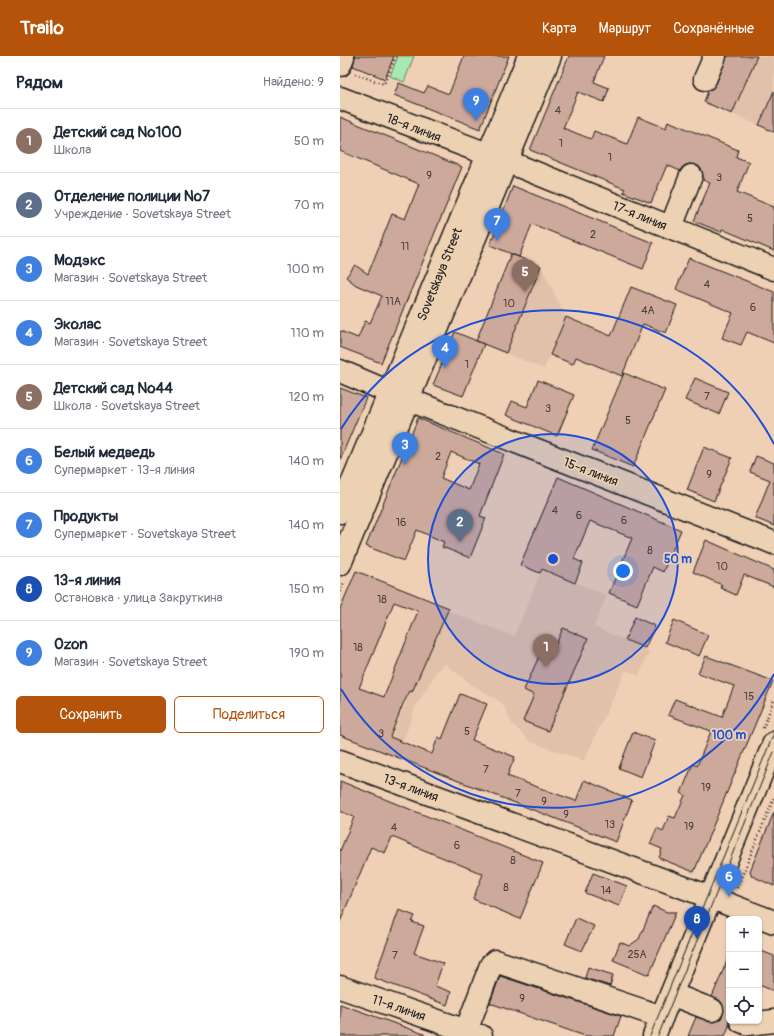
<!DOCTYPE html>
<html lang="ru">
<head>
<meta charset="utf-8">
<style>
  :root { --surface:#fff; --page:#f6f6f7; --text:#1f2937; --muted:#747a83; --line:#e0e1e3; --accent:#b45309 }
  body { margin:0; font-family:Pangolin,sans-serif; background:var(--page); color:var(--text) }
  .controls { position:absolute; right:12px; bottom:12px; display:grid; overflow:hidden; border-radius:6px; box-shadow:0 1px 3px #0004 }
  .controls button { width:36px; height:36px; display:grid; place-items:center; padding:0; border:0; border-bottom:1px solid var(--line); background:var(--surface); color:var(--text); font:20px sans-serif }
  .you { position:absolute; left:283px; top:515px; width:14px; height:14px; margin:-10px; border:3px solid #fff; border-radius:50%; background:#1a73e8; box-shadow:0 0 0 6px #1a73e833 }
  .badge { display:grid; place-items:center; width:26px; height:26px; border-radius:50%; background:var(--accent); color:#fff; font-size:13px; font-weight:700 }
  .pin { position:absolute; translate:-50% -33px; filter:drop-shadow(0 1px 2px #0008) }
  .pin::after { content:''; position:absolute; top:21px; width:14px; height:12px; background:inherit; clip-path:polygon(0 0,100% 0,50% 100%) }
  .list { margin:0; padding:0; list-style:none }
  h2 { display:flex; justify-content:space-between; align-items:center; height:52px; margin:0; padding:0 16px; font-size:17px }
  h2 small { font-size:13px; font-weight:400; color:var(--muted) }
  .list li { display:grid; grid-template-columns:26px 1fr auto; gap:12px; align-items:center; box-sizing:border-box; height:64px; padding:0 16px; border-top:1px solid var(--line) }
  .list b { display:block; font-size:15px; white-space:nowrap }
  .list p { margin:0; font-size:13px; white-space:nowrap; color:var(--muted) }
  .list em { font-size:13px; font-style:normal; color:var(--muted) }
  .actions { display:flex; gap:8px; padding:12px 16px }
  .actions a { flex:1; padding:9px 0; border:1px solid var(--accent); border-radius:6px; text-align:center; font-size:14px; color:var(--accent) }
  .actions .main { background:var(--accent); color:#fff }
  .icon { flex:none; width:22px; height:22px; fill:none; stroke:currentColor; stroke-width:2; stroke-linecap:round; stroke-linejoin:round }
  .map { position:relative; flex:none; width:434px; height:980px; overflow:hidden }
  header { display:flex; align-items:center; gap:24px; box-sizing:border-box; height:56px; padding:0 20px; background:var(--accent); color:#fff }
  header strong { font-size:19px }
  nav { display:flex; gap:22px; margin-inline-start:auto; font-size:14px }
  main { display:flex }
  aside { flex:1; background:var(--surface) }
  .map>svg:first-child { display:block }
  .built { fill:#e2c1aa }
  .green { fill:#a7e9b2; stroke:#628267 }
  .building { fill:#cda99b; stroke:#1c1c1c; fill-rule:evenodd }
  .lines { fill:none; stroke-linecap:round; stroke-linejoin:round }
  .minor-tunnel { stroke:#c6ac96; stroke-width:22; stroke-dasharray:22 11; stroke-linecap:butt }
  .minor-casing { stroke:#1c1c1c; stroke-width:25 }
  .major-casing { stroke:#1c1c1c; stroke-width:25 }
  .path { stroke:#1c1c1c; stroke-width:2.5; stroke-dasharray:1 3; stroke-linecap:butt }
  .minor { stroke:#ecd1b3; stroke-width:22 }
  .major { stroke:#ecd1b3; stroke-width:22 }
  .tram { stroke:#1c1c1c; stroke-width:1 }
  .ring { fill:none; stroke:#1d4ed8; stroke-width:2 }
  .labels { text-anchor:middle; stroke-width:3.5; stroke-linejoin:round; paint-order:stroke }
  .number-label { font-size:11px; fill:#483f3c }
  .street-label { font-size:13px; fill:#1c1c1c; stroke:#ecd1b3 }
  .centre { fill:#1d4ed8; stroke:#ecd1b3; stroke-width:2 }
  .ring-label { font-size:12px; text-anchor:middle; font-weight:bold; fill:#1d4ed8; stroke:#ecd1b3; stroke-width:3.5; stroke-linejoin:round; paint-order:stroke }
</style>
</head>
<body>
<header>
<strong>Trailo</strong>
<nav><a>Карта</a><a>Маршрут</a><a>Сохранённые</a></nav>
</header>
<main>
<aside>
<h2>Рядом<small>Найдено: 9</small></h2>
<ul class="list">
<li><span class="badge" style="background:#8d6e63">1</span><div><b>Детский сад №100</b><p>Школа</p></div><em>50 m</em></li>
<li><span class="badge" style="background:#5c6f8a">2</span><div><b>Отделение полиции №7</b><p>Учреждение · Sovetskaya Street</p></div><em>70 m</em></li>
<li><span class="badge" style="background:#3f7fe0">3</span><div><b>Модэкс</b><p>Магазин · Sovetskaya Street</p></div><em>100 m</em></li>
<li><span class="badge" style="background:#3f7fe0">4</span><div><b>Эколас</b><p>Магазин · Sovetskaya Street</p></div><em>110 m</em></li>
<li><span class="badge" style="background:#8d6e63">5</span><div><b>Детский сад №44</b><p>Школа · Sovetskaya Street</p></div><em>120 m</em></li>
<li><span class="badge" style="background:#3f7fe0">6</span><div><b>Белый медведь</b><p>Супермаркет · 13-я линия</p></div><em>140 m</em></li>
<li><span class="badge" style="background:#3f7fe0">7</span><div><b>Продукты</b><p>Супермаркет · Sovetskaya Street</p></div><em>140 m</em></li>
<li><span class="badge" style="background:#1a4fb4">8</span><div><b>13-я линия</b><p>Остановка · улица Закруткина</p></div><em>150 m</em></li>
<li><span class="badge" style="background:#3f7fe0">9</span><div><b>Ozon</b><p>Магазин · Sovetskaya Street</p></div><em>190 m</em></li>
</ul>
<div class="actions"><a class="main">Сохранить</a><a>Поделиться</a></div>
</aside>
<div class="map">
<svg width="434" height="980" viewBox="0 0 434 980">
  <rect width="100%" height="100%" fill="#f0d0b5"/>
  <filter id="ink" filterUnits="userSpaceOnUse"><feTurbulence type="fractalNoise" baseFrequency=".025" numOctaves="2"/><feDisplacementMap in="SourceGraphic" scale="8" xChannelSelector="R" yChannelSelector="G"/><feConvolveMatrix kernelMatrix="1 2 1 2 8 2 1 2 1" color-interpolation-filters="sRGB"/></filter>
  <g filter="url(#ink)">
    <path class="built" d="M383 0H434V76L392 58 410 17 381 4Z
      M171 198 201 210 226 261 204 313 136 285Z
      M202 513 267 539 254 571 309 595 299 620 286 614 244 705 191 686 172 668 162 647 131 628 105 608 97 615 76 650 57 702 45 697 70 635 72 636 87 600H88L108 555 174 580Z"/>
    <path class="green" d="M58 0H74L64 26 50 20Z"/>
    <path class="building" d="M15 0H54L45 23 13 10Z
      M124 0H169L140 73 54 39 59 27 84 37 88 30 109 38Z
      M229 0H264L254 26 269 32 264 46 238 36 223 72 251 83 254 75 287 88 298 61 326 72 328 65 398 94 396 101 409 106 397 136 434 151V195L382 173 381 176 354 165 370 127 363 124V119L361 113 356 109 349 108 344 110 340 115 327 109 311 147 283 136 285 133 190 94Z
      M387 0H417L392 58 364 46 368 35 376 28Z
      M434 35V76L419 69Z
      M0 61 122 111 41 307 0 291V275L18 282 25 265 30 267 42 240 16 229 6 221 15 209 28 218 52 158 65 163 79 128 0 95Z
      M173 130 313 187 303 213 192 168 179 201 150 189Z
      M171 198 201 210 166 297 136 285Z
      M349 202 434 236V287L407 276 401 289 382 282 393 257 336 233Z
      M291 231 337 249 326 277 303 268 282 320 236 301 233 308 210 299 226 261 271 280Z
      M115 276 144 288 123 340 93 329Z
      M284 317 325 334 293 411 252 394Z
      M355 322 388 336 379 358 345 344Z
      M198 324 234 339 217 380 166 359 172 345 187 351Z
      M0 332 26 342 0 404Z
      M78 362 164 398 140 460 146 462 130 502 102 491 104 486 77 474 64 505 26 490ZM111 396 139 408 129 434 101 422Z
      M364 391 392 402 374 445 347 434Z
      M416 400 434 407V470L415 462 430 424 410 416Z
      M218 421 341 474 323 516 313 511 297 549 269 537 292 482 250 465 234 503 243 507 235 527 202 513 200 517 180 509Z
      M366 484 434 514V531L404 519 396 539 380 532 382 529 353 516Z
      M16 515 109 552 72 636 70 635 63 648 50 681 92 698 98 681 102 683 120 638 147 648 132 684 175 701 167 720 236 745 244 724 292 744 276 786 0 679V553ZM54 546 78 555 44 641 19 632Z
      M295 561 315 570 305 592 285 584Z
      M334 564 368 579 359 600 325 586Z
      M223 572 248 583 208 675 183 665 194 639 184 634 200 598 210 602Z
      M366 600 433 625 354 816 319 802 322 793 310 788 317 772 323 775 329 760 335 762 345 739 341 737 353 708 357 710 371 675 328 659 335 643 382 661 394 630 358 617Z
      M293 676 315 685 301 721 279 712Z
      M0 725 203 807 180 863 133 843 143 818 52 781 45 797 31 791 0 866V795L14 761 0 755Z
      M434 756V830L412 820 410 815Z
      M253 817 287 830 279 850 245 837Z
      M313 850 327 856H336L309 919 273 904 280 886 289 890 299 883Z
      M59 854 75 860 72 866 84 870 74 897 103 907 95 930 111 936 107 949 34 922Z
      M236 862 254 870 242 895 225 888Z
      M419 894 434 900V935L419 929Z
      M389 900V970L385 980H348L356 961 374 966 379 964 383 959 384 952 382 947 372 941Z
      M248 911 273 919 270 930 245 922Z
      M160 920 281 960 274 980H245L150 947Z
      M0 948 84 978V980H0Z"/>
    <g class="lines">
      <path class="minor-tunnel" d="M372 954 388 960"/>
      <g class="minor-casing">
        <path id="minor" d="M0 9 3 1
          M365 23 375 0
          M0 42 176 109 434 213
          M331 171 351 120
          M0 315 49 336 434 487
          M0 705 367 840 434 866
          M0 931 141 980
          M331 938 372 954
          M401 965 408 968 434 965
          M126 975 151 909 155 905 322 961
          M314 980 434 687"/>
      </g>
      <g class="major-casing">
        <path id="major" d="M0 456 189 0
          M0 508 210 0"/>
      </g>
      <path class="path" d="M15 18 44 28 56 0
        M0 536 4 526
        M423 672 434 644
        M397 832 434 742"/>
      <use href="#minor" class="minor"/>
      <use href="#major" class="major"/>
      <path class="tram" d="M310 980 434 677
        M318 980 434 696"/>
    </g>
  </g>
  <circle cx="213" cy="503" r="125" fill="#1d4ed8" fill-opacity=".12"/>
  <g class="ring">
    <circle cx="213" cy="503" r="125"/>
    <path d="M434 618A249 249 0 0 1 1 633M1 373A249 249 0 0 1 434 388"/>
  </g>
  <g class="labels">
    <g class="number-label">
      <text x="218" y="58">4</text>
      <text x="221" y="91">1</text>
      <text x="270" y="105">1</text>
      <text x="89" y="123">9</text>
      <text x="379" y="125">3</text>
      <text x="410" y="166">5</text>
      <text x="253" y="182">2</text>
      <text x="65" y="194">11</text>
      <text x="367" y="232">4</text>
      <text x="53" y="249">11А</text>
      <text x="169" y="251">10</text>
      <text x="413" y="255">6</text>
      <text x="308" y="258">4А</text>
      <text x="127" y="312">1</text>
      <text x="367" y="344">7</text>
      <text x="208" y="356">3</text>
      <text x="288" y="368">5</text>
      <text x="98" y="404">2</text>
      <text x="369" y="422">9</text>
      <text x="215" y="458">4</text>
      <text x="239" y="463">6</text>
      <text x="284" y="468">6</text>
      <text x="61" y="470">16</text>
      <text x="310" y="498">8</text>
      <text x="382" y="514">10</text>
      <text x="42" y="547">18</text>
      <text x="18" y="595">18</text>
      <text x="409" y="644">15</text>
      <text x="127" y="679">5</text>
      <text x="41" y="681">3</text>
      <text x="146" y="717">7</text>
      <text x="366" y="735">19</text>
      <text x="178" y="741">7</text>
      <text x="204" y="749">9</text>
      <text x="226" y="762">9</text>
      <text x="270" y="772">13</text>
      <text x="349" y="774">19</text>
      <text x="54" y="775">4</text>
      <text x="117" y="793">6</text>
      <text x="173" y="808">8</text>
      <text x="166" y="835">8</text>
      <text x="266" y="838">14</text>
      <text x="297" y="902">25А</text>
      <text x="55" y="903">7</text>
      <text x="182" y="946">9</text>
    </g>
    <g class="street-label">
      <text transform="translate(74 71) rotate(21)" y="5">18-я линия</text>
      <text transform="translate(300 159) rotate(22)" y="5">17-я линия</text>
      <text transform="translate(99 218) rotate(-68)" y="5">Sovetskaya Street</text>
      <text transform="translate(251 415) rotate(21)" y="5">15-я линия</text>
      <text transform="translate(71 731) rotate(20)" y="5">13-я линия</text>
      <text transform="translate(59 951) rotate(19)" y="5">11-я линия</text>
    </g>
  </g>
  <circle cx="213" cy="503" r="6" class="centre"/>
  <g class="ring-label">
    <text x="338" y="507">50 m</text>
    <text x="389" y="683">100 m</text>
  </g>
</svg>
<div class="controls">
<button>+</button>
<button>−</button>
<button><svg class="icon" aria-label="locate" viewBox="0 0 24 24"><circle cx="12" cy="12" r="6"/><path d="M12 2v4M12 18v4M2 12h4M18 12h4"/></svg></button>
</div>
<div class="you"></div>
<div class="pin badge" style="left:206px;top:611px;background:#8d6e63">1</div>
<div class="pin badge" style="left:120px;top:486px;background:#5c6f8a">2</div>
<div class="pin badge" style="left:65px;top:409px;background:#3f7fe0">3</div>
<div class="pin badge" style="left:105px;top:312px;background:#3f7fe0">4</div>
<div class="pin badge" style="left:185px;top:236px;background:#8d6e63">5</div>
<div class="pin badge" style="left:389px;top:841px;background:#3f7fe0">6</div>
<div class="pin badge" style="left:157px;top:185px;background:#3f7fe0">7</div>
<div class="pin badge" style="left:357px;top:883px;background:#1a4fb4">8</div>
<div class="pin badge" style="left:136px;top:65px;background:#3f7fe0">9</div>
</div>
</main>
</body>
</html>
